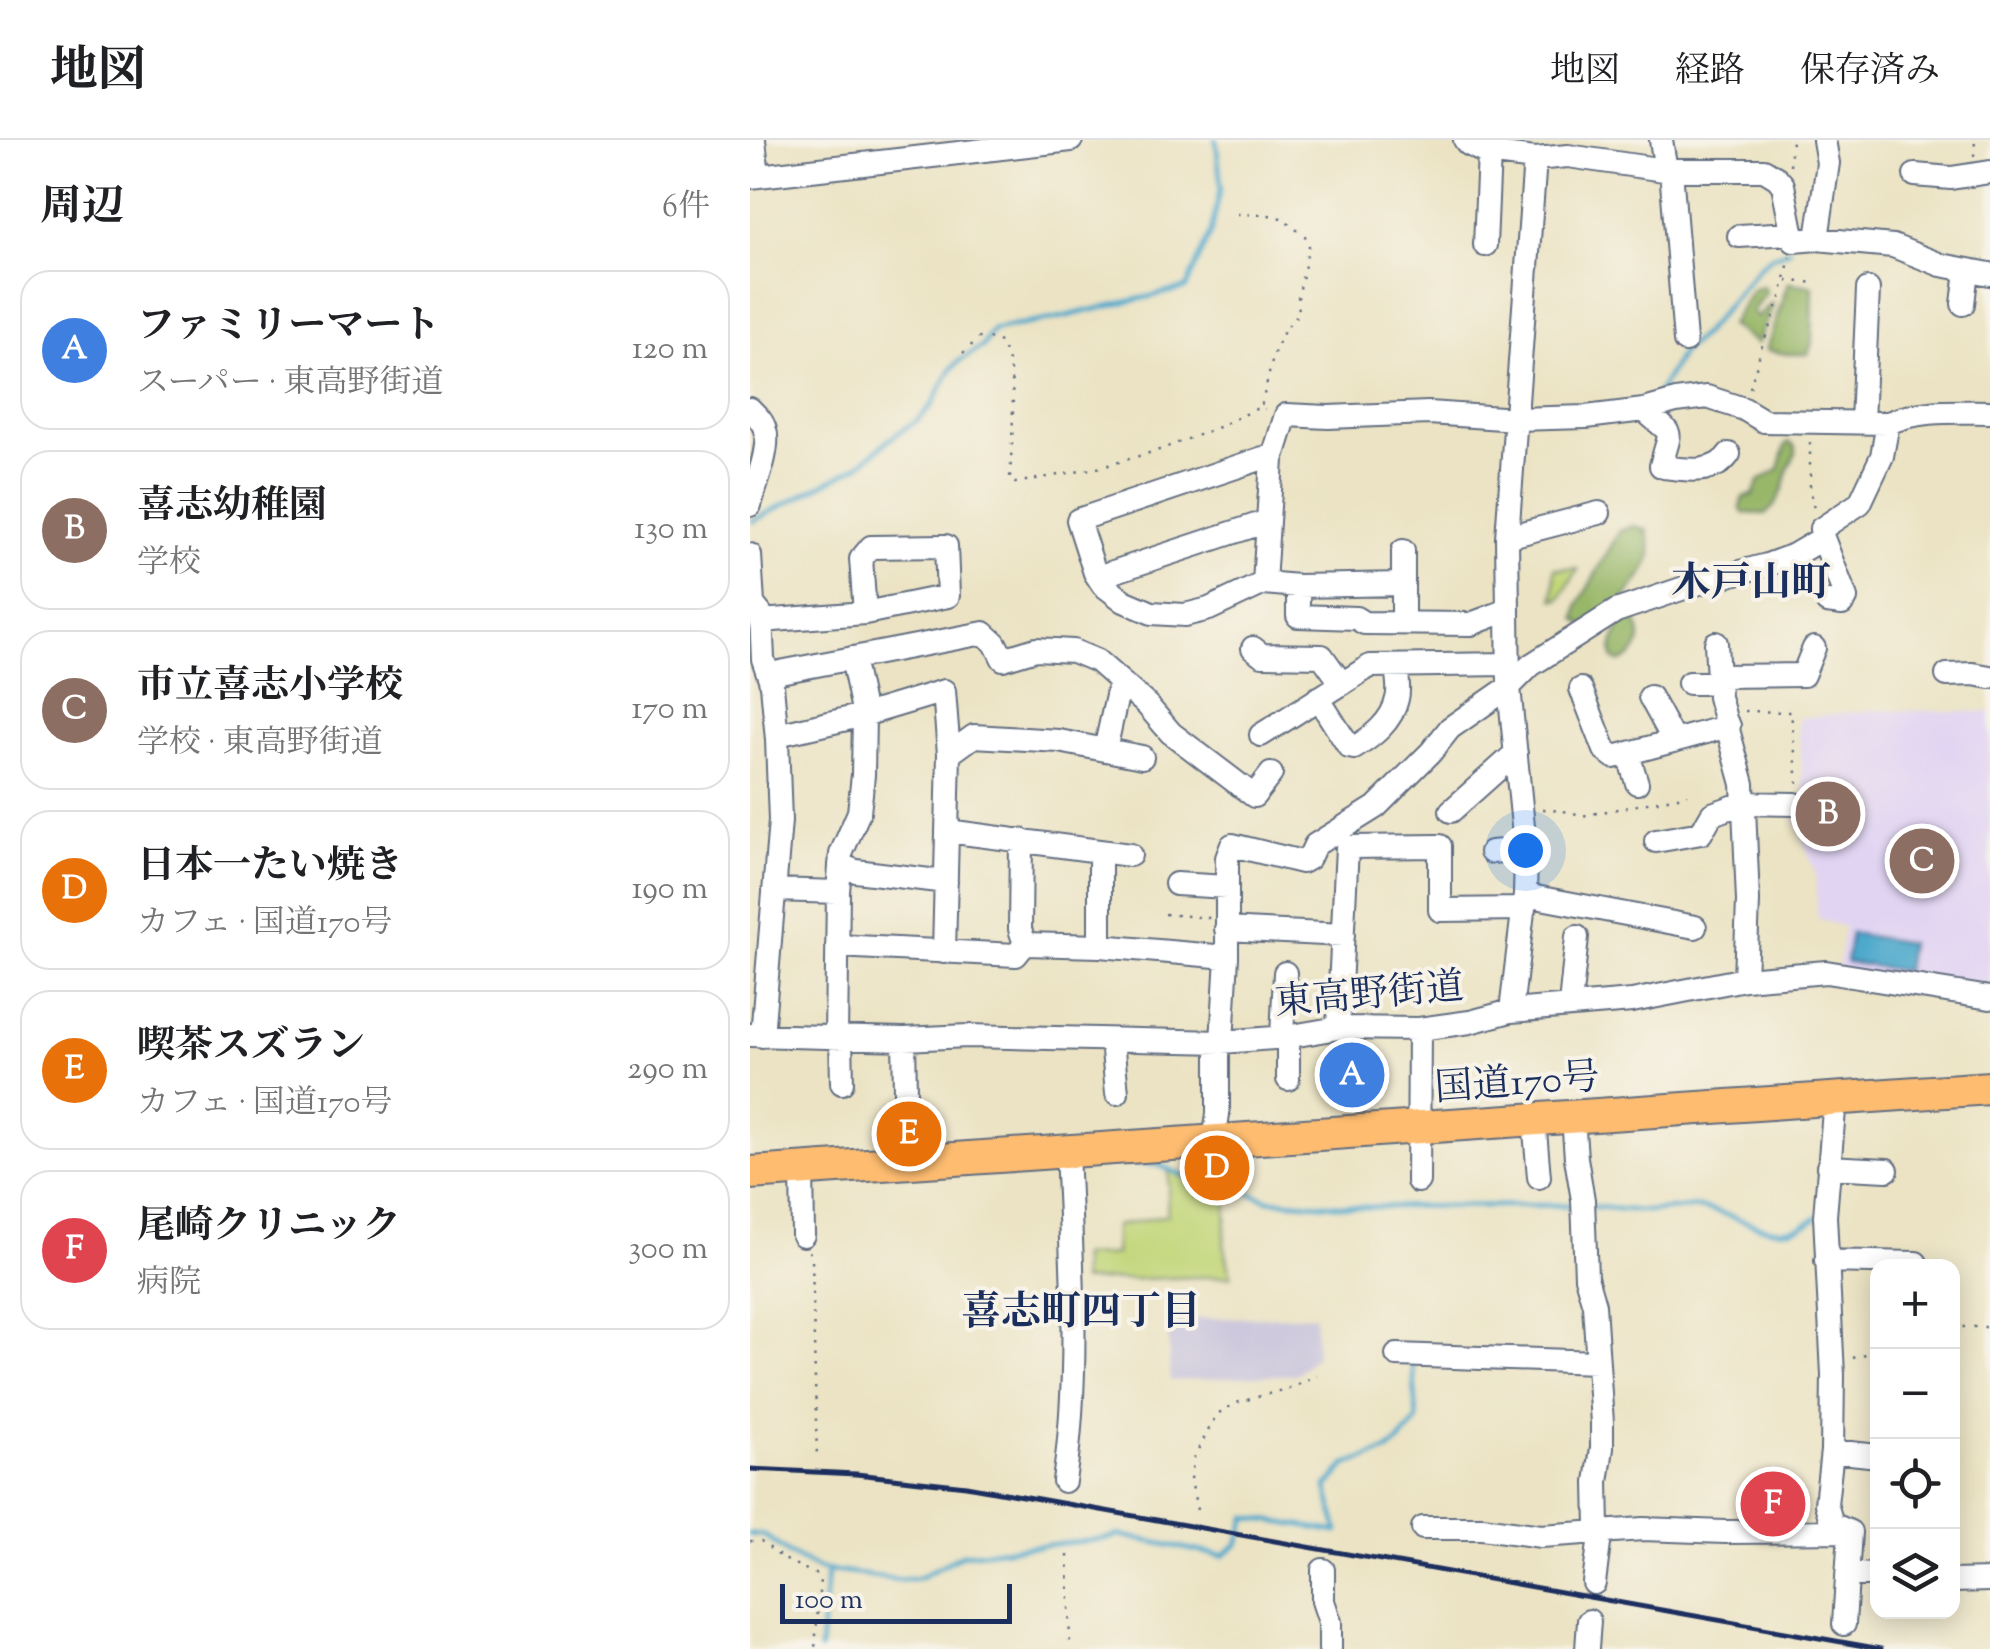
<!DOCTYPE html>
<html lang="ja">
<head>
<meta charset="utf-8">
<style>
  :root { --surface:#fff; --page:#f6f6f6; --text:#202124; --muted:#757577; --line:#e0e0e0; --accent:#d1495b }
  body { margin:0; font-family:"Sorts Mill Goudy","Noto Serif JP",serif; background:var(--page); color:var(--text) }
  .controls { position:absolute; right:30px; bottom:30px; display:grid; overflow:hidden; border-radius:20px; box-shadow:0 5px 25px #0003 }
  .controls button { width:90px; height:90px; display:grid; place-items:center; padding:0; border:0; border-bottom:2px solid var(--line); background:var(--surface); color:var(--text); font:50px sans-serif }
  .scale { position:absolute; left:30px; bottom:25px; width:232px; box-sizing:border-box; padding-left:10px; border:5px solid #1b2f5e; border-top:0; font-size:28px; line-height:35px; white-space:nowrap; color:#1b2f5e; -webkit-text-stroke:8px #f7f3e8; paint-order:stroke }
  .you { position:absolute; left:775px; top:710px; width:35px; height:35px; margin:-25px; border:8px solid #fff; border-radius:50%; background:#1a73e8; box-shadow:0 0 0 15px #1a73e833 }
  .badge { display:grid; place-items:center; width:65px; height:65px; border-radius:50%; background:var(--accent); color:#fff; font-size:32px; font-weight:700 }
  .pin { position:absolute; translate:-50% -50%; border:5px solid #fff; box-shadow:0 2px 10px #0006 }
  .list { margin:0; padding:0; list-style:none }
  h2 { display:flex; justify-content:space-between; align-items:center; height:130px; margin:0; padding:0 40px; font-size:42px }
  h2 small { font-size:32px; font-weight:400; color:var(--muted) }
  .list li { display:grid; grid-template-columns:65px 1fr auto; gap:30px; align-items:center; box-sizing:border-box; height:160px; margin:0 20px 20px; padding:0 20px; border:2px solid var(--line); border-radius:30px }
  .list b { display:block; font-size:38px; white-space:nowrap }
  .list p { margin:0; font-size:32px; white-space:nowrap; color:var(--muted) }
  .list em { font-size:32px; font-style:normal; color:var(--muted) }
  .icon { flex:none; width:55px; height:55px; fill:none; stroke:currentColor; stroke-width:2; stroke-linecap:round; stroke-linejoin:round }
  .map { position:relative; flex:none; width:1240px; height:1509px; overflow:hidden }
  header { display:flex; align-items:center; gap:60px; box-sizing:border-box; height:140px; padding:0 50px; background:var(--surface); border-bottom:2px solid var(--line) }
  header strong { font-size:48px }
  nav { display:flex; gap:55px; margin-inline-start:auto; font-size:35px }
  main { display:flex }
  aside { flex:1; background:var(--surface) }
  .map>svg:first-child { display:block }
  .built { fill:#e1d4f3 }
  .industrial { fill:#c5c0da }
  .green { fill:#c2d679; stroke:#6e826c; stroke-width:2.5 }
  .forest { fill:#99b769; stroke:#5a7364; stroke-width:2.5 }
  .water { fill:#4ea9cc; stroke:#346c95; stroke-width:2.5 }
  .lines { fill:none; stroke-linecap:round; stroke-linejoin:round }
  .stream { stroke:#4ea9cc; stroke-width:5 }
  .minor-casing { stroke:#646e81; stroke-width:26 }
  .highway-casing { stroke:#646e81; stroke-width:36 }
  .path { stroke:#646e81; stroke-width:2.5; stroke-dasharray:2.5 8; stroke-linecap:butt }
  .minor { stroke:#fff; stroke-width:22 }
  .highway { stroke:#fdbc6f; stroke-width:32 }
  .rail { stroke:#1b2f5e; stroke-width:5 }
  .labels { text-anchor:middle; stroke-width:8; stroke-linejoin:round; paint-order:stroke }
  .street-label { font-size:38px; fill:#1b2f5e; stroke:#f7f3e8 }
  .neighbourhood-label { font-size:40px; font-weight:bold; fill:#1b2f5e; stroke:#f7f3e8 }
</style>
</head>
<body>
<header>
<strong>地図</strong>
<nav><a>地図</a><a>経路</a><a>保存済み</a></nav>
</header>
<main>
<aside>
<h2>周辺<small>6件</small></h2>
<ul class="list">
<li><span class="badge" style="background:#3f7fe0">A</span><div><b>ファミリーマート</b><p>スーパー · 東高野街道</p></div><em>120 m</em></li>
<li><span class="badge" style="background:#8d6e63">B</span><div><b>喜志幼稚園</b><p>学校</p></div><em>130 m</em></li>
<li><span class="badge" style="background:#8d6e63">C</span><div><b>市立喜志小学校</b><p>学校 · 東高野街道</p></div><em>170 m</em></li>
<li><span class="badge" style="background:#e8710a">D</span><div><b>日本一たい焼き</b><p>カフェ · 国道170号</p></div><em>190 m</em></li>
<li><span class="badge" style="background:#e8710a">E</span><div><b>喫茶スズラン</b><p>カフェ · 国道170号</p></div><em>290 m</em></li>
<li><span class="badge" style="background:#e0444e">F</span><div><b>尾崎クリニック</b><p>病院</p></div><em>300 m</em></li>
</ul>
</aside>
<div class="map">
<svg width="1240" height="1509" viewBox="0 0 1240 1509">
  <rect width="100%" height="100%" fill="#f7f3e8"/>
  <filter id="ink" filterUnits="userSpaceOnUse"><feTurbulence type="fractalNoise" baseFrequency=".01" numOctaves="2"/><feDisplacementMap in="SourceGraphic" scale="20" xChannelSelector="R" yChannelSelector="G"/><feConvolveMatrix kernelMatrix="1 2 1 2 8 2 1 2 1" color-interpolation-filters="sRGB"/></filter>
  <filter id="wash" filterUnits="userSpaceOnUse"><feTurbulence type="fractalNoise" baseFrequency=".0048" numOctaves="4" result="noise"/><feDisplacementMap in="SourceGraphic" scale="40" xChannelSelector="R" yChannelSelector="G"/><feGaussianBlur stdDeviation="2.25" result="paint"/><feColorMatrix in="noise" values="0 0 0 0 0 0 0 0 0 0 0 0 0 0 0 0 0 1.4 0 .05"/><feComposite in="paint" operator="in"/></filter>
  <g filter="url(#wash)">
    <rect width="100%" height="100%" fill="#ebe3c3"/>
    <path class="built" d="M1124 570 1240 572V853L1088 830 1094 787 1068 779 1065 731 1046 682 1047 666 1054 659 1048 578Z"/>
    <path class="industrial" d="M565 1175 566 1216 546 1234 420 1241 418 1180Z"/>
    <path class="green" d="M805 428 828 429 810 459H804Z
      M419 1031 449 1043 479 1049 474 1103 481 1136 331 1141V1116L365 1115V1086L417 1075Z"/>
    <path class="forest" d="M1038 143 1063 146 1062 203 1058 214H1037L1016 210Z
      M1013 146 1016 153 1002 171 1007 177 1022 163V167L1007 204 980 185 1002 150Z
      M1039 302 1045 307 1046 313 1038 329 1034 347 1025 365 1016 374 993 373 990 367 993 358 1003 355 1009 341 1029 329 1036 304Z
      M884 386 897 390C898 397 902 408 901 415 898 434 874 456 864 473L834 485 826 479 829 464 870 390Z
      M883 476C895 494 892 514 870 522L864 520C858 507 869 492 872 478Z"/>
    <path class="water" d="M1101 793 1159 803 1155 831 1096 822Z"/>
    <g class="lines">
      <path class="stream" d="M906 256 932 212 955 192 1008 128 1021 117 1039 110
        M3 381 108 326 141 298 169 279 182 265 200 231 208 222 233 206 243 190 308 178 436 148 461 93 471 46 466 0
        M376 1023 408 1025 450 1042 479 1046 519 1060 612 1067 829 1065
        M839 1066C860 1068 881 1071 902 1071 917 1070 933 1067 948 1068 989 1072 1027 1108 1067 1077
        M0 1394 14 1395 38 1413 68 1429 151 1440 169 1438 213 1414 361 1398 368 1395 473 1416 488 1404 497 1377 588 1392 577 1347 596 1325 637 1311 650 1301 667 1280 663 1225 664 1222
        M70 1509 77 1430"/>
    </g>
  </g>
  <g filter="url(#ink)">
    <g class="lines">
      <g class="minor-casing">
        <path id="minor" d="M4 0 8 36
          M715 0 718 4 736 13 785 19 818 16 914 30H1014L1027 38 1033 45 1044 101 1067 99 1143 106 1191 125 1240 134
          M911 0 916 30
          M921 30 935 201
          M1165 35 1201 38 1240 32
          M0 37 321 0
          M989 96 1042 93
          M1067 99 1078 23 1074 0
          M735 105 739 13
          M1213 164 1217 130
          M0 269C6 275 13 281 15 290 21 308 5 346 0 365
          M894 270C926 299 921 285 911 326L914 327C936 330 965 335 979 314
          M1112 282 1118 149
          M522 320 513 318 328 380 345 433 353 445 374 461 402 473 435 475 459 469 514 443 548 446 653 444
          M757 397 849 373
          M1073 398 1096 458 1092 464 1077 462
          M653 411V483
          M0 415 3 464 11 474 13 519 22 545 27 600 30 681 12 896
          M348 437 518 381
          M514 443 522 320 536 275 578 277 679 273 766 279 836 277 894 270 926 261 957 257 994 269 1014 281 1138 283C1171 269 1205 272 1240 272
          M548 446V476L606 478 614 483 721 484 758 470
          M11 481 115 473 198 456 196 406 121 407 111 419 115 473
          M966 503 969 557 993 644 998 761 995 839
          M503 508 512 515 572 516 592 544
          M1197 535 1223 534 1240 537
          M968 536 1053 535 1064 508
          M20 540 30 532 234 493 245 503 253 519 286 509 323 511 347 521 397 565 421 593 504 656 521 634
          M939 543H968
          M831 549 855 610 864 617 979 586
          M900 557 924 601
          M568 558 599 607 604 608C622 597 642 582 647 559 650 549 647 536 646 526
          M27 595 114 575 194 551 199 614 194 812
          M511 595 620 526 758 524
          M355 610 370 542
          M199 614 224 596 309 601 392 617
          M878 614 887 643
          M701 671 766 613
          M197 691 380 715
          M271 700 270 789 275 804
          M906 701 951 693 962 674 994 663 1045 664
          M350 711V806
          M741 712 776 709
          M90 725 106 731 196 742
          M426 744 477 747
          M24 750 88 752
          M775 755 945 787
          M476 789 593 795
          M275 804 350 806 477 817
          M87 806 266 815 275 804
          M820 865 827 797
          M761 871 775 755 776 716 759 547 757 397 785 19
          M588 888 597 707 690 706V770L774 769
          M0 895 154 899 218 896 472 902 536 897 588 888 669 889 720 882 761 871 882 861 995 839 1076 832 1240 858
          M86 897 88 752 91 714 109 672 113 635 114 575 102 518
          M91 897 92 943
          M532 897 535 833
          M154 899 155 953
          M362 900 367 953
          M472 902 477 817V718L482 705 552 722 559 718 565 705 626 667 681 612 700 588 759 547 781 525 866 471 952 442 1017 425 1044 415 1073 398 1071 389 1110 363 1132 316 1138 283
          M538 939V896
          M1085 959 1075 1076 1083 1235 1082 1311 1076 1364 1082 1384 1100 1392 1094 1484
          M823 977 826 1018 833 1060 836 1137 844 1165 852 1283V1308L847 1342 848 1388 850 1396 844 1443
          M784 979 789 1037
          M464 1001 468 974V902
          M1078 1027 1137 1030
          M52 1029 53 1095
          M668 1041 669 889
          M1076 1121 1166 1123
          M647 1215 847 1222
          M1082 1311 1128 1316
          M314 1341C330 1233 322 1121 317 1013
          M673 1388H732L791 1396 893 1389 975 1392 1095 1391
          M573 1430V1461L580 1482V1509
          M1099 1433 1128 1436
          M1202 1441 1240 1440
          M837 1509 839 1481"/>
      </g>
      <g class="highway-casing">
        <path id="highway" d="M0 1033 1240 948"/>
      </g>
      <path class="path" d="M1224 16 1225 0
        M1040 25 1042 0
        M487 74 519 75 531 78 555 96 559 106 548 158 549 174 535 189 524 213 511 267
        M1037 141 1068 143
        M213 213 229 198 247 199C271 224 261 305 260 339L265 343 352 327 409 310 464 289 506 269H515
        M1000 248 1012 206 1031 157 1040 117
        M1060 302V350L1064 369
        M995 571 1041 572 1048 643
        M793 669 821 672 832 676 938 655
        M415 774 460 778
        M59 1111 62 1119 67 1320
        M1202 1187H1240
        M1103 1218 1128 1210
        M447 1370 441 1340 443 1319 467 1274 486 1263 543 1247 567 1236
        M0 1401H11L32 1418 65 1434 70 1439 65 1509
        M318 1415 320 1509"/>
      <use href="#minor" class="minor"/>
      <use href="#highway" class="highway"/>
      <path class="rail" d="M0 1329 106 1334 216 1346 1131 1509"/>
    </g>
  </g>
  <g class="labels">
    <g class="street-label">
      <text transform="translate(619 853) rotate(-5)" y="13">東高野街道</text>
      <text transform="translate(767 941) rotate(-4)" y="13">国道170号</text>
    </g>
    <g class="neighbourhood-label">
      <text x="1001" y="455">木戸山町</text>
      <text x="331" y="1184">喜志町四丁目</text>
    </g>
  </g>
</svg>
<div class="controls">
<button>+</button>
<button>−</button>
<button><svg class="icon" aria-label="locate" viewBox="0 0 24 24"><circle cx="12" cy="12" r="6"/><path d="M12 2v4M12 18v4M2 12h4M18 12h4"/></svg></button>
<button><svg class="icon" aria-label="layers" viewBox="0 0 24 24"><path d="M12 4l9 5-9 5-9-5zM3 14l9 5 9-5"/></svg></button>
</div>
<div class="scale">100 m</div>
<div class="you"></div>
<div class="pin badge" style="left:602px;top:935px;background:#3f7fe0">A</div>
<div class="pin badge" style="left:1078px;top:674px;background:#8d6e63">B</div>
<div class="pin badge" style="left:1172px;top:721px;background:#8d6e63">C</div>
<div class="pin badge" style="left:467px;top:1028px;background:#e8710a">D</div>
<div class="pin badge" style="left:159px;top:994px;background:#e8710a">E</div>
<div class="pin badge" style="left:1023px;top:1364px;background:#e0444e">F</div>
</div>
</main>
</body>
</html>
